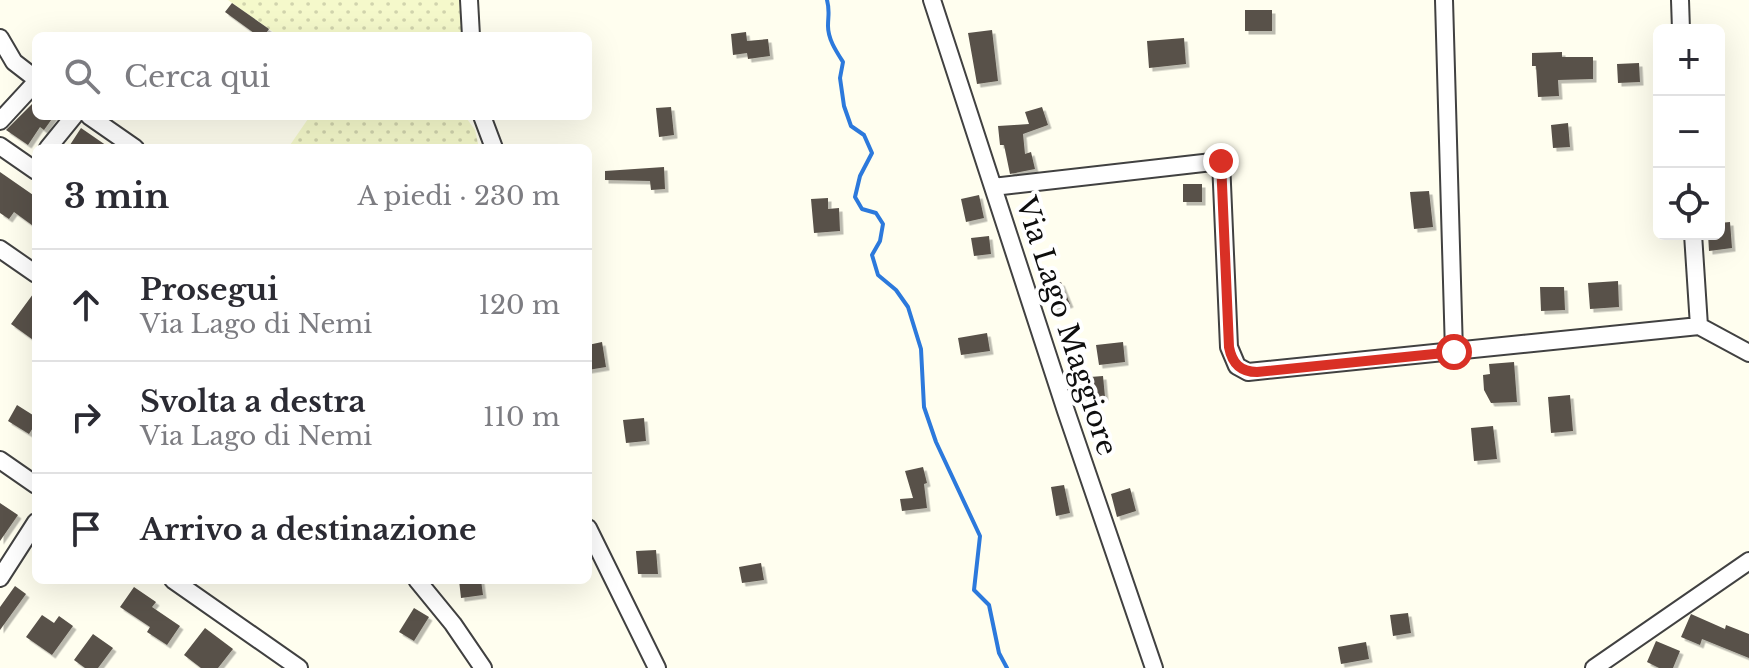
<!DOCTYPE html>
<html lang="it">
<head>
<meta charset="utf-8">
<style>
  :root { --surface:#fff; --page:#f7f7f7; --text:#2b2b33; --muted:#7c7c81; --line:#e1e1e2 }
  body { margin:0; font-family:"Libre Baskerville",serif; background:var(--page); color:var(--text) }
  .controls { position:absolute; right:24px; top:24px; display:grid; overflow:hidden; border-radius:12px; box-shadow:0 8px 32px #0002 }
  .controls button { width:72px; height:72px; display:grid; place-items:center; padding:0; border:0; border-bottom:2px solid var(--line); background:var(--surface); color:var(--text); font:40px sans-serif }
  .stop { position:absolute; width:24px; height:24px; margin:-18px; border:6px solid #d93025; border-radius:50%; background:#fff }
  .stop.end { background:#d93025; border-color:#fff; box-shadow:0 2px 8px #0008 }
  .list { margin:0; padding:0; list-style:none }
  h2 { display:flex; justify-content:space-between; align-items:center; height:104px; margin:0; padding:0 32px; font-size:34px }
  h2 small { font-size:26px; font-weight:400; color:var(--muted) }
  .list li { display:grid; grid-template-columns:52px 1fr auto; gap:24px; align-items:center; box-sizing:border-box; height:112px; padding:0 32px; border-top:2px solid var(--line) }
  .list b { display:block; font-size:30px; white-space:nowrap }
  .list p { margin:0; font-size:26px; white-space:nowrap; color:var(--muted) }
  .list em { font-size:26px; font-style:normal; color:var(--muted) }
  .icon { flex:none; width:44px; height:44px; fill:none; stroke:currentColor; stroke-width:2; stroke-linecap:round; stroke-linejoin:round }
  .map { position:relative; flex:none; width:1749px; height:668px; overflow:hidden }
  .search { position:absolute; background:var(--surface); box-shadow:0 8px 32px #0002; left:32px; top:32px; width:560px; height:88px; display:flex; align-items:center; gap:20px; box-sizing:border-box; padding:0 28px; border-radius:12px; color:var(--muted); font-size:30px }
  .panel { position:absolute; background:var(--surface); box-shadow:0 8px 32px #0002; left:32px; top:144px; width:560px; height:440px; border-radius:12px }
  .map>svg:first-child { display:block }
  .farmland { fill:url(#farmland-dots) }
  .lines { fill:none; stroke-linecap:round; stroke-linejoin:round }
  .stream { stroke:#2c79dc; stroke-width:4 }
  .building { fill:#585149; filter:url(#shadow) }
  .minor-casing { stroke:#414141; stroke-width:20 }
  .minor { stroke:#fff; stroke-width:16 }
  .route { stroke:#d93025; stroke-width:10 }
  .labels { text-anchor:middle; stroke-width:8; stroke-linejoin:round; paint-order:stroke }
  .street-label { font-size:28px; fill:#0e0e0e; stroke:#fff }
</style>
</head>
<body>
<div class="map">
<svg width="1749" height="668" viewBox="0 0 1749 668">
  <defs>
    <pattern id="farmland-dots" width="8" height="8" patternUnits="userSpaceOnUse" patternTransform="scale(2)"><rect width="8" height="8" fill="#f5f9cb"/><path d="M2 2h.1M6 6h.1" fill="none" stroke="#d1d4ad" stroke-width="1.8" stroke-linecap="round"/></pattern>
    <filter id="shadow"><feDropShadow dx="3.5" dy="3.5" stdDeviation="0" flood-color="#0004"/></filter>
  </defs>
  <rect width="100%" height="100%" fill="#fffeef"/>
  <path class="farmland" d="M228 0H461V36H279Z
    M310 116H465L475 130 479 148H288Z"/>
  <g class="lines">
    <path class="stream" d="M827 0C830 11 828 15 828 26 828 39 836 51 843 62L840 78 844 106 851 126 864 135 872 153 860 176 855 197 862 209 876 213 883 224 880 241 872 255 878 275 896 290 908 307 921 349 924 407 936 442 980 536 974 590 989 605 999 653 1007 668"/>
  </g>
  <path class="building" d="M232 3 269 29 264 36H258L225 12Z
    M1245 10H1272V31H1245Z
    M992 30 998 81 977 84 968 33Z
    M746 32 747 41 768 39 770 56 748 59 747 53 733 55 731 34Z
    M1184 38 1186 64 1149 68 1147 41Z
    M1562 52V57H1593V79L1558 80 1559 96 1538 97 1536 66H1532V53Z
    M1639 63 1640 82 1618 83 1617 64Z
    M36 100V116H54L44 130 40 127 28 145 6 130Z
    M671 107 674 135 659 137 656 108Z
    M1042 107 1048 125 1023 134 1025 154 1031 152 1035 169 1010 174 1004 145H1000L998 126 1029 124 1025 112Z
    M1568 123 1570 147 1553 148 1551 125Z
    M81 128 110 148H68Z
    M664 167 665 189 651 190 650 181 605 180V171Z
    M0 172 36 197V228L14 212 9 219 0 213Z
    M1183 184H1202V202H1183Z
    M1429 191 1433 227 1414 229 1410 192Z
    M979 195 984 218 966 222 961 199Z
    M828 198V209L839 208 840 231 814 233 811 199Z
    M1730 222 1732 248 1709 251 1708 234H1719V223Z
    M989 236 991 254 974 256 971 238Z
    M1618 281 1619 307 1590 309 1588 283Z
    M1061 282 1070 304 1050 311 1041 289Z
    M1540 287H1564L1565 310 1541 311Z
    M36 290V342L11 324Z
    M987 333 990 351 961 355 958 338Z
    M602 342 606 367 588 370V345Z
    M1123 342 1125 362 1099 365 1096 345Z
    M1514 362 1517 402 1491 403 1484 390 1483 375 1490 374 1489 364Z
    M1103 376 1105 397 1078 399 1077 378Z
    M1570 395 1573 431 1551 433 1548 397Z
    M17 405 36 417V423L29 434 8 421Z
    M644 418 646 441 626 443 623 420Z
    M1493 426 1497 459 1474 461 1471 428Z
    M923 467 927 483 924 484 927 508 902 511 900 499 913 498 905 471Z
    M1064 485 1070 513 1056 516 1051 487Z
    M1130 488 1136 511 1117 517 1111 494Z
    M0 503 18 515 0 541Z
    M656 550 658 574H638L636 551Z
    M761 563 764 580 742 583 739 567Z
    M459 580H481L483 595 461 598Z
    M15 586 26 594 0 630V607Z
    M134 587 156 602 152 607 180 626 167 645 147 632 150 627 120 607Z
    M414 608 429 617 414 641 399 632Z
    M1408 613 1411 633 1393 636 1390 615Z
    M1691 614 1725 629 1726 625 1749 634V658L1702 639 1700 645 1681 637Z
    M42 615 54 623 59 616 73 626 52 655 26 637Z
    M205 628 233 649 218 668H201L184 655Z
    M93 634 113 648 98 668H85L74 660Z
    M1656 641 1680 651 1673 668H1659L1647 662Z
    M1366 642 1369 659 1341 664 1338 647Z"/>
  <g class="lines">
    <g class="minor-casing">
      <path id="minor" d="M469 0 471 36
        M932 0 1066 411 1154 668
        M1444 0 1454 352
        M1680 0 1681 30
        M0 38 14 62 36 79
        M89 116 135 148
        M482 116 494 148
        M0 121 36 82
        M0 146 36 171
        M48 148 74 116
        M993 187 1221 161 1229 347 1237 366 1248 372 1699 326 1749 353
        M1693 234 1699 326
        M0 249 36 274
        M0 460 36 485
        M588 528 657 668
        M0 578 36 522
        M173 580 299 668
        M417 580 453 624 483 668
        M1594 668 1749 561"/>
    </g>
    <use href="#minor" class="minor"/>
  </g>
  <g class="lines">
    <path class="route" d="M1221 161 1229 347C1232 363 1240 372 1257 372L1454 352"/>
  </g>
  <g class="labels">
    <g class="street-label">
      <text transform="translate(1067 326) rotate(72)" y="10">Via Lago Maggiore</text>
    </g>
  </g>
</svg>
<div class="controls">
<button>+</button>
<button>−</button>
<button><svg class="icon" aria-label="locate" viewBox="0 0 24 24"><circle cx="12" cy="12" r="6"/><path d="M12 2v4M12 18v4M2 12h4M18 12h4"/></svg></button>
</div>
<div class="stop" style="left:1454px;top:352px"></div>
<div class="stop end" style="left:1221px;top:161px"></div>
<div class="search"><svg class="icon" aria-label="search" viewBox="0 0 24 24"><circle cx="10" cy="10" r="6"/><path d="M15 15l6 6"/></svg>Cerca qui</div>
<section class="panel">
<h2>3 min<small>A piedi · 230 m</small></h2>
<ul class="list">
<li><svg class="icon" aria-label="ahead" viewBox="0 0 24 24"><path d="M12 20V5M6 11l6-6 6 6"/></svg><div><b>Prosegui</b><p>Via Lago di Nemi</p></div><em>120 m</em></li>
<li><svg class="icon" aria-label="right" viewBox="0 0 24 24"><path d="M7 20v-9h11M14 6l5 5-5 5"/></svg><div><b>Svolta a destra</b><p>Via Lago di Nemi</p></div><em>110 m</em></li>
<li><svg class="icon" aria-label="arrive" viewBox="0 0 24 24"><path d="M6 21V4h12l-3 4 3 4H6"/></svg><div><b>Arrivo a destinazione</b></div></li>
</ul>
</section>
</div>
</body>
</html>
